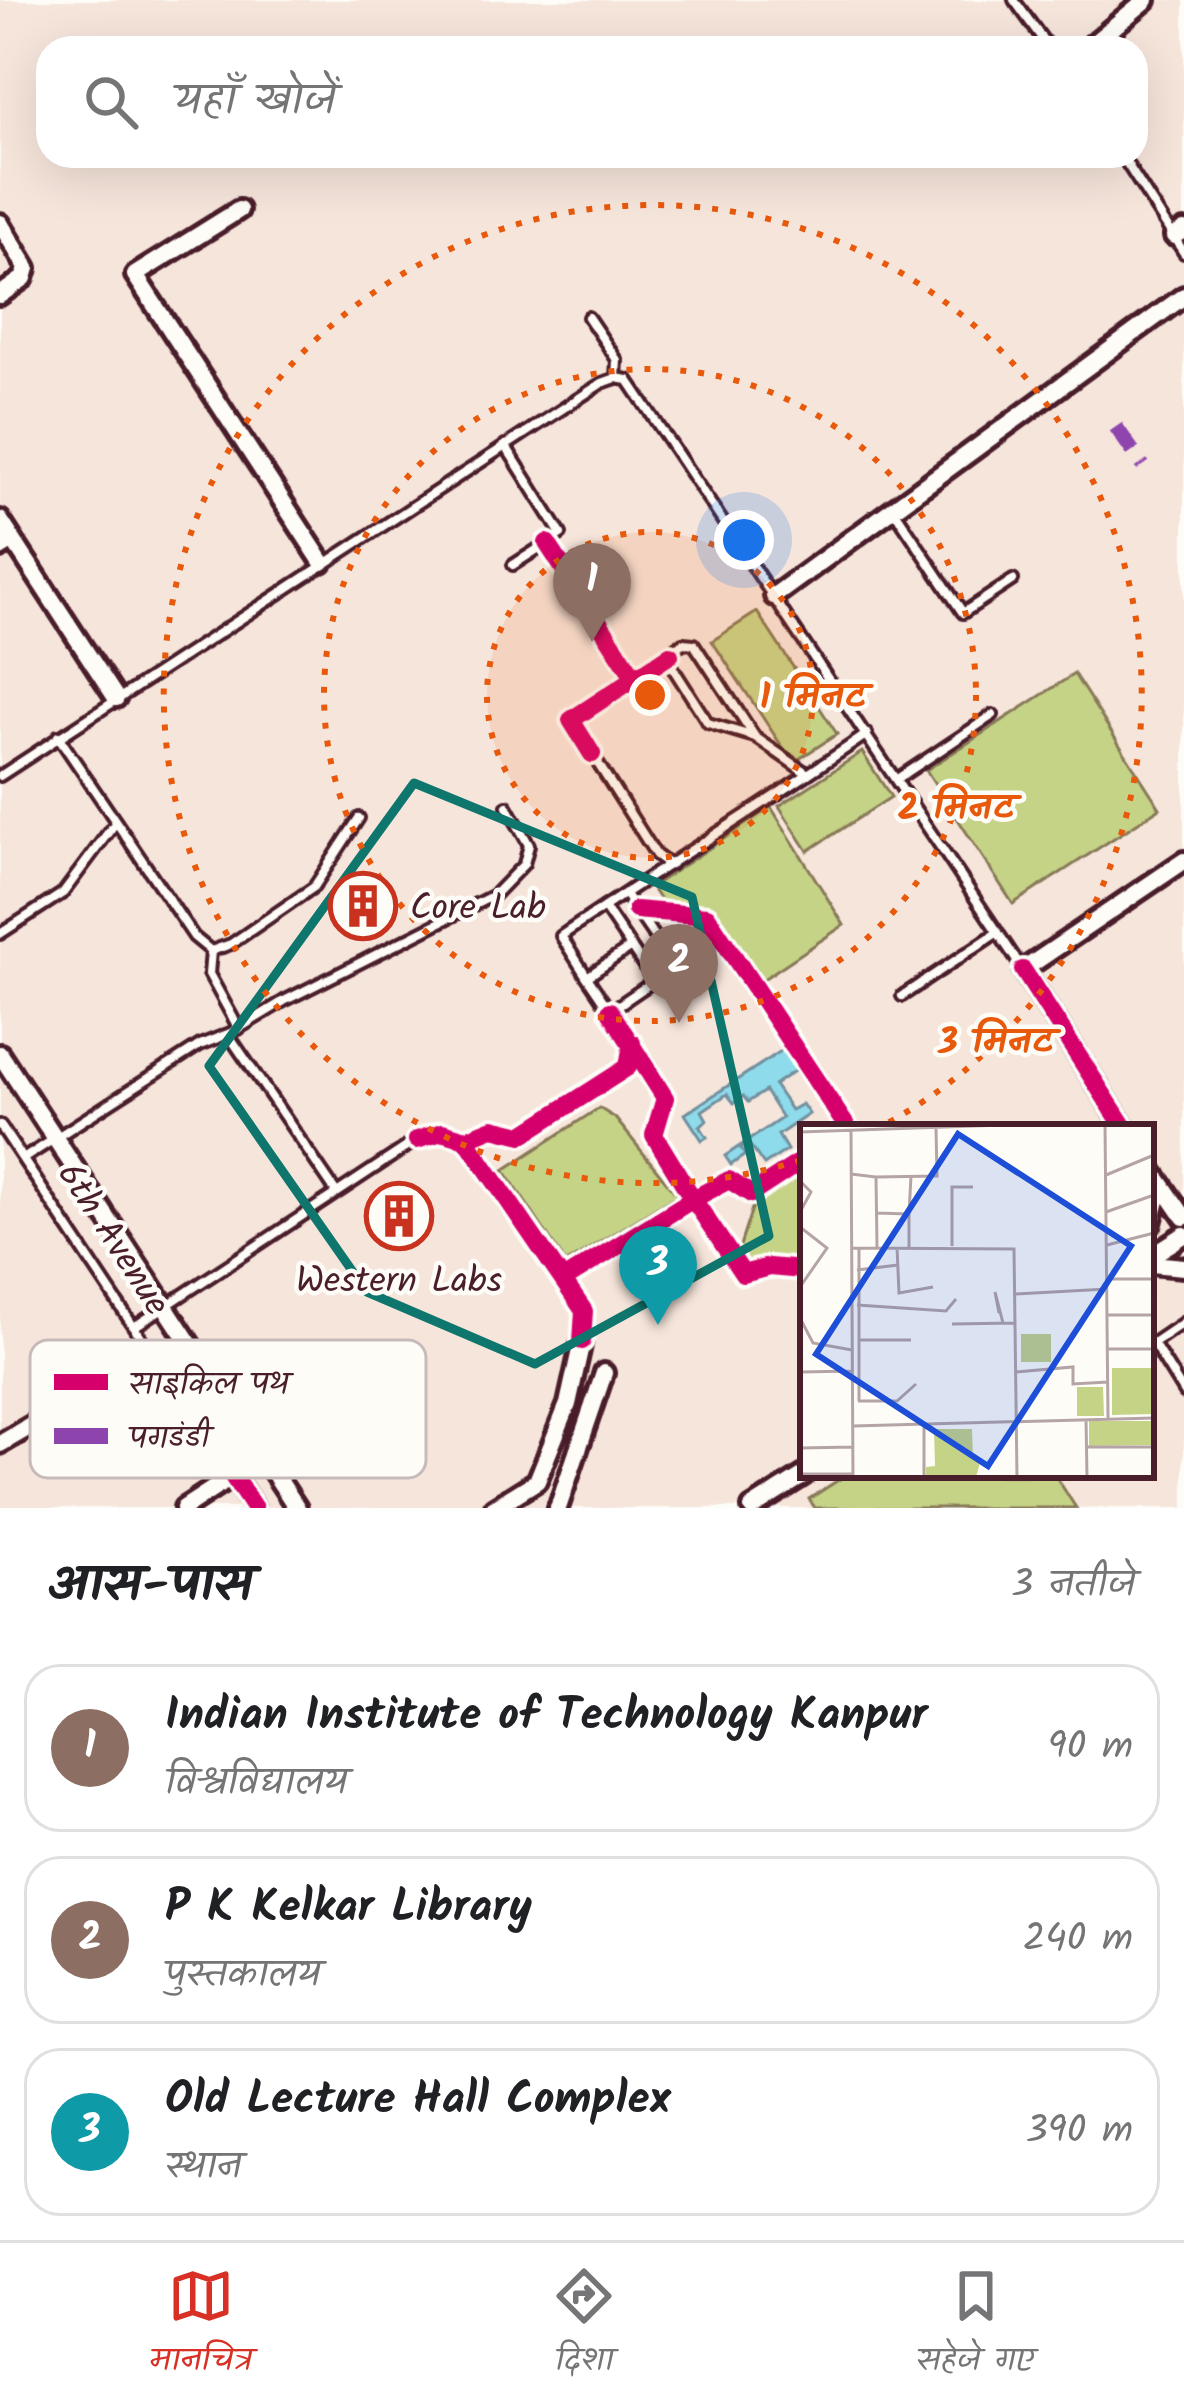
<!DOCTYPE html>
<html lang="hi">
<head>
<meta charset="utf-8">
<style>
  :root { --surface:#fff; --page:#f6f6f6; --text:#202124; --muted:#757577; --line:#e0e0e0; --accent:#d93025 }
  body { margin:0; font-family:Kalam,"Playpen Sans Deva",sans-serif; background:var(--page); color:var(--text) }
  .you { position:absolute; left:744px; top:540px; width:42px; height:42px; margin:-30px; border:9px solid #fff; border-radius:50%; background:#1a73e8; box-shadow:0 0 0 18px #1a73e833 }
  .badge { display:grid; place-items:center; width:78px; height:78px; border-radius:50%; background:var(--accent); color:#fff; font-size:39px; font-weight:700 }
  .pin { position:absolute; translate:-50% -99px; filter:drop-shadow(0 3px 6px #0008) }
  .pin::after { content:''; position:absolute; top:63px; width:42px; height:36px; background:inherit; clip-path:polygon(0 0,100% 0,50% 100%) }
  .list { margin:0; padding:0; list-style:none }
  h2 { display:flex; justify-content:space-between; align-items:center; height:156px; margin:0; padding:0 48px; font-size:51px }
  h2 small { font-size:39px; font-weight:400; color:var(--muted) }
  .list li { display:grid; grid-template-columns:78px 1fr auto; gap:36px; align-items:center; box-sizing:border-box; height:168px; margin:0 24px 24px; padding:0 24px; border:3px solid var(--line); border-radius:36px }
  .list b { display:block; font-size:45px; white-space:nowrap }
  .list p { margin:0; font-size:39px; white-space:nowrap; color:var(--muted) }
  .list em { font-size:39px; font-style:normal; color:var(--muted) }
  .icon { flex:none; width:66px; height:66px; fill:none; stroke:currentColor; stroke-width:2; stroke-linecap:round; stroke-linejoin:round }
  .map { position:relative; flex:none; width:1184px; height:1508px; overflow:hidden }
  .search { position:absolute; background:var(--surface); box-shadow:0 12px 48px #0002; left:36px; right:36px; top:36px; height:132px; display:flex; align-items:center; gap:30px; box-sizing:border-box; padding:0 42px; border-radius:36px; color:var(--muted); font-size:45px }
  .sheet { height:732px; background:var(--surface) }
  nav { display:flex; justify-content:space-around; align-items:center; box-sizing:border-box; height:168px; border-top:3px solid var(--line); background:var(--surface); font-size:33px; color:var(--muted) }
  nav a { display:grid; justify-items:center; gap:6px }
  nav .on { color:var(--accent) }
  .map>svg:first-child { display:block }
  .built { fill:#f6e5db; fill-rule:evenodd }
  .green { fill:#c5d387; stroke:#887959; stroke-width:3 }
  .water { fill:#8ddbeb; stroke:#72909e; stroke-width:3 }
  .lines { fill:none; stroke-linecap:round; stroke-linejoin:round }
  .service-casing { stroke:#4a1f2b; stroke-width:16 }
  .minor-casing { stroke:#4a1f2b; stroke-width:26 }
  .service { stroke:#fdfcf7; stroke-width:8 }
  .minor { stroke:#fdfcf7; stroke-width:16 }
  .quiet { stroke:#8e44ad; stroke-width:15; stroke-dasharray:30 15; stroke-linecap:butt }
  .cycleway-casing { stroke:#fdfcf7; stroke-width:26 }
  .cycleway { stroke:#d6006c; stroke-width:18 }
  .marked { fill:none; stroke:#0f766e; stroke-width:9; stroke-linejoin:round }
  .ring { fill:none; stroke:#e8590c; stroke-width:6; stroke-dasharray:6 12 }
  .labels { text-anchor:middle; stroke-width:9; stroke-linejoin:round; paint-order:stroke }
  .poi-label { font-size:36px; fill:#4a1f2b; stroke:#fdfcf7; text-anchor:start }
  .street-label { font-size:36px; fill:#4a1f2b; stroke:#fdfcf7 }
  .inset-road { fill:none; stroke:#b5a4a5; stroke-width:3 }
  .view { fill:#1d4ed8; fill-opacity:0.15; stroke:#1d4ed8; stroke-width:6 }
  .inset-edge { fill:none; stroke:#4a1f2b; stroke-width:6 }
  .key { fill:#fdfcf7; stroke:#c7baba; stroke-width:3 }
  .key-label { font-size:33px; fill:#4a1f2b }
  .centre { fill:#e8590c; stroke:#fdfcf7; stroke-width:6 }
  .ring-label { font-size:36px; text-anchor:middle; font-weight:bold; fill:#e8590c; stroke:#fdfcf7; stroke-width:9; stroke-linejoin:round; paint-order:stroke }
</style>
</head>
<body>
<div class="map">
<svg width="1184" height="1508" viewBox="0 0 1184 1508">
  <rect width="100%" height="100%" fill="#fdfcf7"/>
  <filter id="ink" filterUnits="userSpaceOnUse"><feTurbulence type="fractalNoise" baseFrequency=".00833" numOctaves="2"/><feDisplacementMap in="SourceGraphic" scale="24" xChannelSelector="R" yChannelSelector="G"/><feConvolveMatrix kernelMatrix="1 2 1 2 8 2 1 2 1" color-interpolation-filters="sRGB"/></filter>
  <g filter="url(#ink)">
    <path class="built" d="M0 0H1184V1508H0ZM48 48H1136V156H48ZM803 1127H1151V1475H803Z"/>
    <path class="green" d="M757 612 837 734 793 763 712 641Z
      M1074 674 1160 808 1013 904 926 770Z
      M862 752 891 797 808 851 779 806Z
      M771 807 844 925 750 988 722 947 701 961 651 887Z
      M599 1108 615 1118 677 1195 566 1263 504 1170Z
      M803 1166V1263L774 1261 749 1267 738 1252 755 1199Z
      M846 1475H1055L1076 1508H815L809 1499Z"/>
    <path class="water" d="M784 1049 797 1069 774 1085 791 1110 802 1104 809 1114 778 1135 787 1150 764 1165 749 1144 741 1149 745 1155 731 1165 725 1156 782 1118 765 1091 748 1102 743 1096 734 1103 727 1094 702 1111 707 1120 700 1126 707 1137 702 1140 685 1114Z"/>
    <g class="lines">
      <g class="service-casing">
        <path id="service" d="M1014 0 1049 48
          M1122 156 1184 253
          M588 317 617 360 616 378
          M505 445 561 534 513 565
          M894 510 963 613 1013 580
          M58 736 194 937 211 951 231 944 314 887 359 818
          M755 737 708 723 671 665 674 649 683 643 694 644 755 737 808 774
          M592 754 656 855 670 865
          M0 776 602 383 616 378 628 380 1023 970
          M897 779 993 715
          M625 894 675 967 654 981 631 947
          M604 907 631 947 587 977 561 936C662 867 766 804 867 734
          M0 934 63 893 116 822
          M211 951 209 974 239 1029
          M587 977 610 1011 654 981
          M902 996 998 932
          M228 1034 336 1192
          M0 1125 231 1474
          M23 1159 200 1045 233 1032 284 1001 494 895 524 864 529 845 507 806
          M1184 1322 1153 1343 1184 1393
          M134 1327 417 1140"/>
      </g>
      <g class="minor-casing">
        <path id="minor" d="M1088 48 1146 0
          M239 210 135 275 322 562
          M0 223 27 268 24 278 0 295
          M1174 236 1184 230
          M0 520 13 540
          M0 548 13 540 116 698
          M774 596 1184 296
          M0 1054 297 1508
          M1124 1127 1023 970 1184 861
          M1151 1169 1184 1217
          M1151 1223 1161 1185
          M1151 1256 1184 1235
          M1151 1264 1184 1267
          M0 1444 70 1403 166 1376
          M184 1508 233 1476 254 1508
          M494 1508 537 1481 568 1404 582 1341
          M558 1508 604 1373
          M752 1508 804 1475"/>
      </g>
      <use href="#service" class="service"/>
      <use href="#minor" class="minor"/>
      <path class="quiet" d="M1116 427 1143 466"/>
      <g class="cycleway-casing">
        <path id="cycleway" d="M547 543 635 678
          M592 754 571 720 670 655
          M636 910 707 916 847 1127
          M1023 970 1124 1127
          M466 1139 493 1128 522 1135 628 1067 632 1043
          M417 1140 442 1132 466 1139 584 1311 582 1341
          M803 1160 751 1194 729 1180 693 1199 743 1274 769 1267 803 1270
          M563 1280 693 1199 654 1135 665 1098 610 1011
          M166 1376 254 1508"/>
      </g>
      <use href="#cycleway" class="cycleway"/>
    </g>
  </g>
  <path class="marked" d="M414 783 692 897 769 1236 535 1364 367 1292 209 1066Z"/>
  <circle cx="650" cy="695" r="163" fill="#e8590c" fill-opacity=".12"/>
  <g class="ring">
    <circle cx="650" cy="695" r="163"/>
    <circle cx="650" cy="695" r="326"/>
    <path d="M801 1160A489 489 0 1 1 880 1127"/>
  </g>
  <defs>
    <g id="building-ring" transform="scale(3.45)"><circle r="9.5" fill="#fdfcf7" stroke="#c8321e" stroke-width="1.5"/><path d="M-4-6H4V6H1V3H-1V6H-4ZM-2.5-4.3h1.7v1.8h-1.7ZM.8-4.3h1.7v1.8H.8ZM-2.5-1h1.7V.8h-1.7ZM.8-1h1.7V.8H.8Z" fill="#c8321e"/></g>
  </defs>
  <g fill-rule="evenodd">
    <use href="#building-ring" x="363" y="906"/>
    <use href="#building-ring" x="399" y="1216"/>
  </g>
  <g class="labels">
    <g class="poi-label">
      <text x="410" y="919">Core Lab</text>
      <text x="399" y="1292" text-anchor="middle">Western Labs</text>
    </g>
    <g class="street-label">
      <text transform="translate(115 1238) rotate(57)" y="13">6th Avenue</text>
    </g>
  </g>
  <g transform="translate(800 1124)">
    <rect width="354" height="354" fill="#fdfcf7"/>
    <path d="M221 210H251V238H221ZM312 244H354V290L312 291ZM277 263H303L304 292H277ZM289 297H354V321L289 322ZM134 305H172L173 334 181 335 176 353H126V343L135 342Z" fill="#c5d387"/>
    <path class="inset-road" d="M305 1 308 294M51 7 53 353M0 8 203 1M51 50 76 53 77 123M306 51 354 31M76 53 137 52 136 4M0 57 11 68 0 88M306 88 354 71M76 89 109 90V123M109 90 111 52M0 103 27 124 0 163M307 121 354 109M152 122V63H173M97 123 99 169 133 163M51 124 214 125 217 353M59 124V277M57 146 98 141M307 155H354M215 170 307 165M57 181 146 187 156 175M199 189 195 168 203 199M307 191H354M0 194 13 219 52 226M152 200 215 199M58 216H111M308 225H354M0 248 53 247M216 248 273 243V260L308 258M58 277H97L116 260M286 295 287 353M53 302 354 294M287 323H354M0 324 53 323M0 350H53M124 353V301"/>
    <path class="view" d="M158 10 331 122 188 342 16 230Z"/>
    <rect width="354" height="354" class="inset-edge"/>
  </g>
  <rect x="30" y="1340" width="396" height="138" rx="18" class="key"/>
  <rect x="54" y="1374" width="54" height="16" fill="#d6006c"/>
  <rect x="54" y="1428" width="54" height="16" fill="#8e44ad"/>
  <g class="key-label">
    <text x="129" y="1394">साइकिल पथ</text>
    <text x="129" y="1448">पगडंडी</text>
  </g>
  <circle cx="650" cy="695" r="18" class="centre"/>
  <g class="ring-label">
    <text x="813" y="708">1 मिनट</text>
    <text x="956" y="819">2 मिनट</text>
    <text x="996" y="1053">3 मिनट</text>
  </g>
</svg>
<div class="you"></div>
<div class="pin badge" style="left:592px;top:642px;background:#8d6e63">1</div>
<div class="pin badge" style="left:679px;top:1023px;background:#8d6e63">2</div>
<div class="pin badge" style="left:658px;top:1325px;background:#0f9aa8">3</div>
<div class="search"><svg class="icon" aria-label="search" viewBox="0 0 24 24"><circle cx="10" cy="10" r="6"/><path d="M15 15l6 6"/></svg>यहाँ खोजें</div>
</div>
<section class="sheet">
<h2>आस-पास<small>3 नतीजे</small></h2>
<ul class="list">
<li><span class="badge" style="background:#8d6e63">1</span><div><b>Indian Institute of Technology Kanpur</b><p>विश्वविद्यालय</p></div><em>90 m</em></li>
<li><span class="badge" style="background:#8d6e63">2</span><div><b>P K Kelkar Library</b><p>पुस्तकालय</p></div><em>240 m</em></li>
<li><span class="badge" style="background:#0f9aa8">3</span><div><b>Old Lecture Hall Complex</b><p>स्थान</p></div><em>390 m</em></li>
</ul>
</section>
<nav>
<a class="on"><svg class="icon" aria-label="map" viewBox="0 0 24 24"><path d="M3 6l6-2 6 2 6-2v14l-6 2-6-2-6 2zM9 4v14M15 6v14"/></svg>मानचित्र</a>
<a><svg class="icon" aria-label="directions" viewBox="0 0 24 24"><path d="M12 3l9 9-9 9-9-9zM9 14v-3h6M13 9l2 2-2 2"/></svg>दिशा</a>
<a><svg class="icon" aria-label="saved" viewBox="0 0 24 24"><path d="M7 4h10v16l-5-4-5 4z"/></svg>सहेजे गए</a>
</nav>
</body>
</html>
